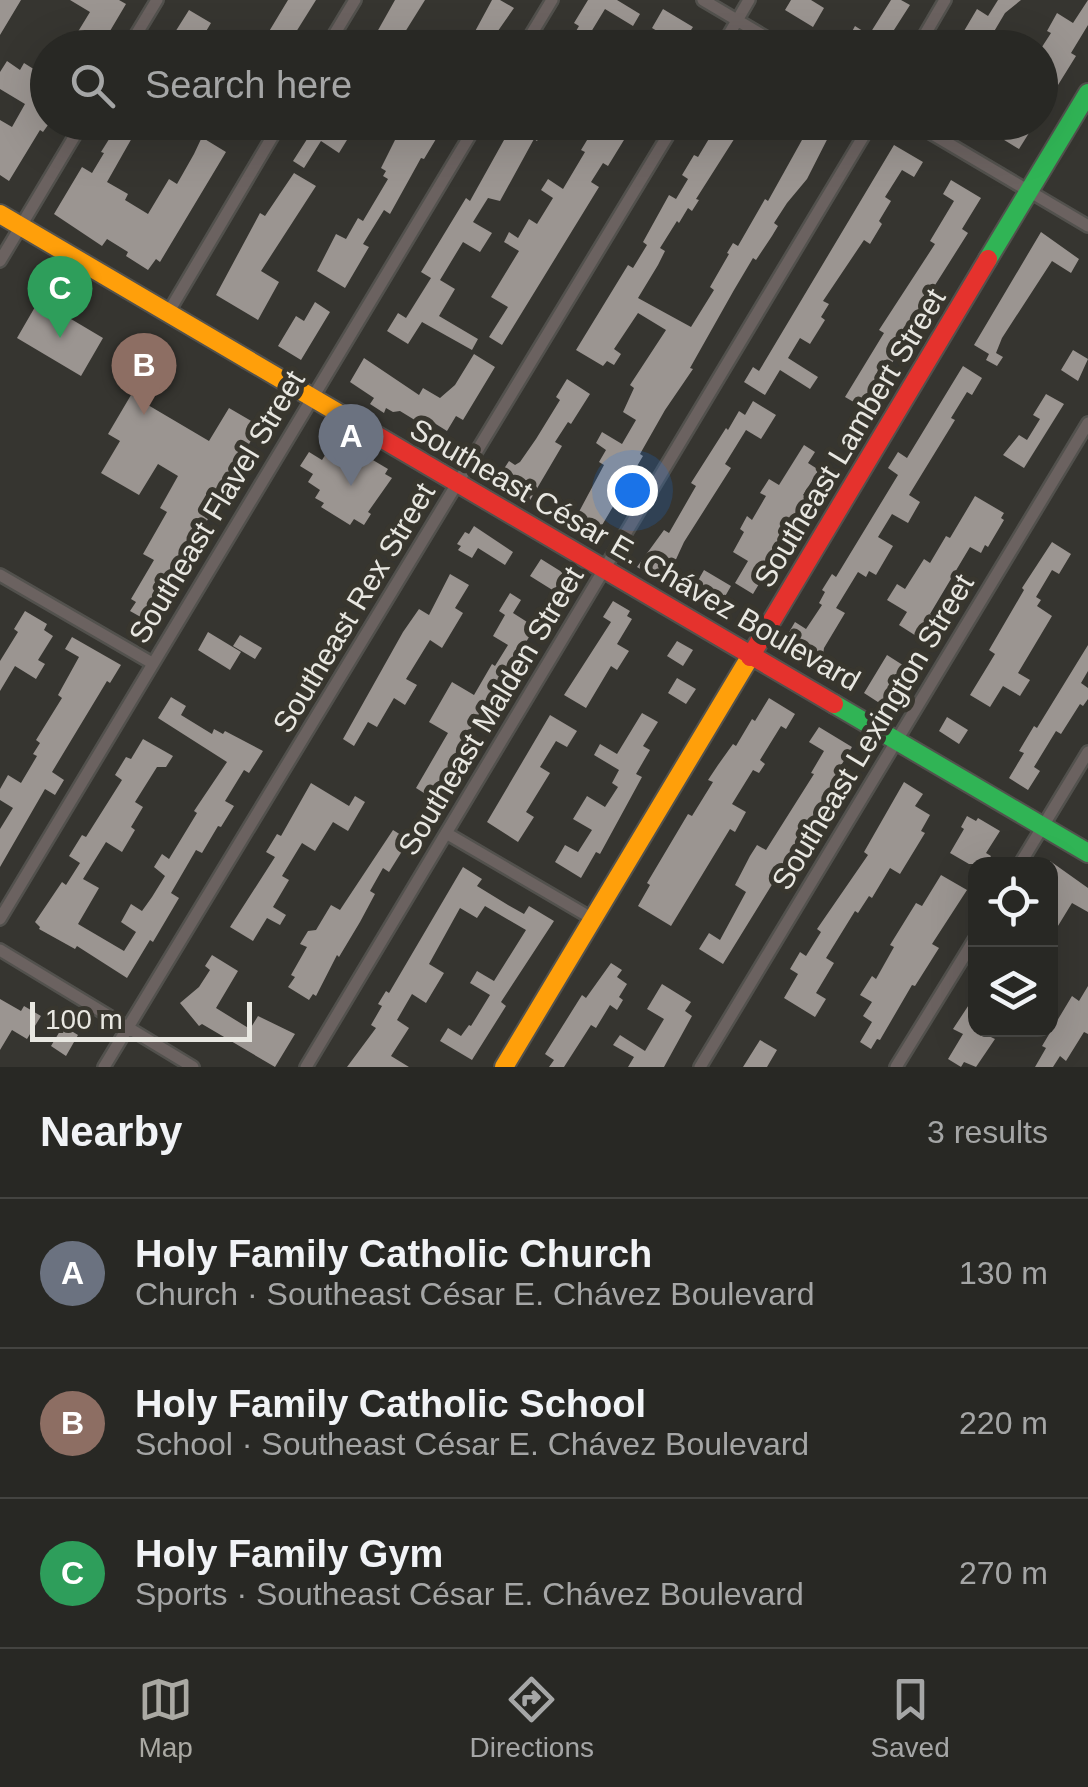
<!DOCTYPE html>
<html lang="en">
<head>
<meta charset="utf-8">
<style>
  :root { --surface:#282824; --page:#30302c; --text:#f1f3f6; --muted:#a5a6a6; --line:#444441; --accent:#aaa9a3 }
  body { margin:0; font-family:Arial,sans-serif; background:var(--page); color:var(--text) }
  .controls { position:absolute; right:30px; bottom:30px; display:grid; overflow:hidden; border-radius:20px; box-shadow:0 10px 40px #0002 }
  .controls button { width:90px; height:90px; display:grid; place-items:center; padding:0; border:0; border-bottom:2px solid var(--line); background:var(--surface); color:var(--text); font:50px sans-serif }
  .scale { position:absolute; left:30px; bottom:25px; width:222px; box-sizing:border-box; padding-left:10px; border:5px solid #e8e7e1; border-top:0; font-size:28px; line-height:35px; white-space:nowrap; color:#e8e7e1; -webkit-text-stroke:8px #38362e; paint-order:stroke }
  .you { position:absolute; left:632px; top:490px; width:35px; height:35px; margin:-25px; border:8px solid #fff; border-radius:50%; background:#1a73e8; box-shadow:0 0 0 15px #1a73e833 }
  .badge { display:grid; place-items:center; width:65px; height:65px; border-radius:50%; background:var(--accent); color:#fff; font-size:32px; font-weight:700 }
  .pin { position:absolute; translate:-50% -82px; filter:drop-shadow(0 2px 5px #0008) }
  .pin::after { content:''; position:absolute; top:52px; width:35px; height:30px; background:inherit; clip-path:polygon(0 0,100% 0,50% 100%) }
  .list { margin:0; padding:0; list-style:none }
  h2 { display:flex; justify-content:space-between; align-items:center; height:130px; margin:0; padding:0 40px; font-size:42px }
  h2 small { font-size:32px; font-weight:400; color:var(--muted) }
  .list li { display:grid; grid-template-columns:65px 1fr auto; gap:30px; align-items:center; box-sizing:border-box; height:150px; padding:0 40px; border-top:2px solid var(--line) }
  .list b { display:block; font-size:38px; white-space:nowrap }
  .list p { margin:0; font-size:32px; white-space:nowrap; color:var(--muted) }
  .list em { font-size:32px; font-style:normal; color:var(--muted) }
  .icon { flex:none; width:55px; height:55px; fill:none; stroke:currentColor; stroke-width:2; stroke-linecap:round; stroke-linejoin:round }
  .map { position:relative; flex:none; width:1088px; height:1067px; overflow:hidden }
  .search { position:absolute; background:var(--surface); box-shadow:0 10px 40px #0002; left:30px; right:30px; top:30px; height:110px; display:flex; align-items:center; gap:25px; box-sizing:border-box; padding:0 35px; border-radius:55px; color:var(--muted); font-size:38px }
  .sheet { height:580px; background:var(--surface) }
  nav { display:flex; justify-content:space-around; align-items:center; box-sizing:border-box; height:140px; border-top:2px solid var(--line); background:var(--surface); font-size:28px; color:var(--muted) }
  nav a { display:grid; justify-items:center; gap:5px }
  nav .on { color:var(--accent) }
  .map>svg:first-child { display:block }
  .building { fill:#9b9591 }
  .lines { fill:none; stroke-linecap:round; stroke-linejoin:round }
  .street-casing { stroke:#52514d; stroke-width:16 }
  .fast-casing { stroke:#52514d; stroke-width:22 }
  .slow-casing { stroke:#52514d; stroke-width:22 }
  .jam-casing { stroke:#52514d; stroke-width:22 }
  .street { stroke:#6b6260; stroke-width:11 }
  .fast { stroke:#30b455; stroke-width:18 }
  .slow { stroke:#ff9f0a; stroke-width:18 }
  .jam { stroke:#e5322d; stroke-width:18 }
  .labels { text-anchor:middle; stroke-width:10; stroke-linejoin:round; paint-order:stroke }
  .street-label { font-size:30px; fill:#e8e7e1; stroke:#38362e }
</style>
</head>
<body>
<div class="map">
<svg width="1088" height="1067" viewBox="0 0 1088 1067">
  <rect width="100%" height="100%" fill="#363530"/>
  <path class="building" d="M0 0H21L0 35Z
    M70 0H119L126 4 110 31 114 33 105 48H68L90 12Z
    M288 0H316L286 48H259Z
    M395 0H425L395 48H368Z
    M492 0H500L514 8 486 48H466Z
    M588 0H617L640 14 633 26 605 9 591 32 598 36 591 48H566L579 26 574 23Z
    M791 0H811L824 8 813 27 785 10Z
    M891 0H901L910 5 885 44 890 48H843L855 26 869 35Z
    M998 0H1021L1005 13 989 40 982 36 974 48H954L977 9 988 16Z
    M1088 0V25L1071 53 1076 56 1040 114V50L1051 33 1047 31 1057 13 1073 23Z
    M663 9 693 27 681 45 652 28Z
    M189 10 211 23 205 33 199 30 188 48H165Z
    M7 61 20 70 24 63 48 78V125L43 132 40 130 9 181 0 175V120L12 127 25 104 0 89V72Z
    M113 122H141L107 182 128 194 125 200 148 214 169 179 177 184 194 154 202 137 193 132 199 122H213L203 138 226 152 160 262 156 259 148 270 126 256 128 252 107 239 102 246 54 214 82 167 92 173 104 153 101 152 111 136 107 133Z
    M318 122H358L339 153 321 141 304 168 293 161Z
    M404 122 436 139 424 159 421 158 390 214 384 210 363 244 369 247 345 288 317 271 336 234 346 239 358 218 363 221 388 179 383 176 386 171 381 168Z
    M514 122H532L544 130 537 141 534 139 500 201 488 198 473 222 492 233 480 252 463 242 440 280 455 289 439 316 478 339 472 350 422 322 408 344 387 331 398 313 406 318 431 278 421 272 466 198 470 201Z
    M598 122H635L608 166 603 163 591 182 599 187 502 345 489 337 508 307 491 297 519 251 504 242 509 232 518 238 529 219 537 224 553 198 541 190 548 179 563 189 585 152 581 150Z
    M715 122H745L696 199 699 200 692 211 688 208 679 223 677 221 660 248 665 251 658 265 638 298 691 327 714 290 710 287 729 254 727 253 733 243 738 246 765 199 768 201 812 122H836L807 179 787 203 774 223 778 226 772 236 756 260 753 258 734 290 690 368 693 369 665 410 640 454 643 456 595 537 573 523 604 465 599 462 606 450 596 443 602 432 622 444 636 420 623 412 634 388 630 385 666 330 638 313 614 349 621 354 614 365 607 361 603 366 576 350 628 265 633 268 647 245 643 242 669 195 676 199 688 179 682 175 694 155 698 157 713 132 710 130Z
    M975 122H1012L1029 133 1019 149Z
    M894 145 923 162 914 177 902 170 885 197 891 201 879 221 882 224 870 244 864 240 823 301 829 304 821 317 825 320 810 344 800 338 788 358 818 377 810 389 780 370 765 395 744 382 753 367 759 371Z
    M294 173 316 186 261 271 279 282 258 320 216 295 260 213 265 216Z
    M951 180 981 198 962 229 968 233 906 331 910 334 864 408 845 397 884 333 879 330 935 244 930 241 954 201 943 194Z
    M1041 232 1079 259 1071 273 1052 261 1002 338 996 353 1003 357 997 366 986 360 989 354 974 345Z
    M39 300 103 338 81 376 17 338Z
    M315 302 330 312 301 360 278 346 296 316 304 321Z
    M1073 350 1088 359 1078 381 1061 370Z
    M474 354 495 367 463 420 456 416 447 431 423 416 418 422 400 411 393 412 386 408 384 413 370 404 374 398 350 382 364 358 419 395 423 388 440 398 455 385Z
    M963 366 982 378 972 395 967 392 951 418 955 420 909 495 920 502 908 523 892 514 878 537 893 546 876 575 869 571 866 577 858 572 836 608 845 613 824 648 823 655 831 660 825 670 794 651 798 646 785 639 795 622 806 629 822 605 819 603 825 592 822 590 832 574 836 577 898 475 888 468 898 452 907 458Z
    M567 379 590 394 571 424 568 422 555 442 562 446 529 502 502 486 505 482 498 478 509 461 515 465 520 462 536 439 560 400 556 397Z
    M1046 394 1064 404 1024 468 1003 455 1019 435 1027 440 1040 419 1033 415Z
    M131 395 209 441 229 408 260 426 205 517 208 519 187 557 146 620 130 611 136 602 131 599 154 560 143 554 167 512 160 508 178 476 158 464 139 495 101 473 120 441 108 434Z
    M753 401 776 415 761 439 746 430 725 464 731 468 684 542 672 568 677 571 668 585 637 567 664 530 669 533 696 486 691 483 726 428 728 430 739 411 745 415Z
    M804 445 815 452 808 463 819 470 803 495 815 502 804 519 799 517 753 594 735 583 748 561 733 552 744 532 740 529 747 516 752 520 766 496 760 493 769 479 779 485Z
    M329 449 341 456 345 449 354 454 356 450 388 469 385 474 392 478 368 512 371 514 364 525 354 519 350 525 321 507 324 503 315 498 320 490 308 482 313 474 300 466 309 452 322 460Z
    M975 496 1004 513 1001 518 1004 520 988 547 985 545 981 553 970 547 930 614 933 615 927 625 932 628 924 641 899 625 907 612 887 600 897 584 905 589 924 559 930 563 946 536 950 538Z
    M474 526 513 552 505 565 478 548 472 558 458 550 461 546 457 544 465 532 469 534Z
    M1052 542 1071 554 1059 574 1052 570 1036 597 1041 600 1037 606 1052 616 1018 673 1030 680 1020 696 1003 686 990 707 970 695 995 654 989 650 1024 590 1022 588Z
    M541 559 565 574 554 591 530 576Z
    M704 570 731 586 723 600 712 594 705 606 689 596Z
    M450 574 469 585 455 608 463 613 442 648 430 640 406 679 417 685 405 705 394 698 377 727 368 722 354 746 343 739 403 632 419 609 429 615Z
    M510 593 521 600 513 613 535 627 497 691 493 689 432 798 416 788 448 733 429 722 452 682 474 695 492 664 495 666 508 645 493 636 505 615 499 611Z
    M613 601 630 611 627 616 632 619 617 644 629 651 617 670 611 666 586 708 564 695 611 622 603 617Z
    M25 611 47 624 44 630 53 636 38 660 45 664 36 679 15 666 0 691V661L18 632 14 629Z
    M208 632 241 652 230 670 198 650Z
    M240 635 262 648 255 659 233 646Z
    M72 637 121 665 110 683 107 681 52 772 64 780 55 795 45 789 0 867V829L13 808 0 800V789L8 775 21 783 37 756 33 754 40 743 36 740 62 698 58 695 79 657 65 649Z
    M677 641 693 650 683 666 667 656Z
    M1088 645V671L1081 683 1088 688V699L1083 706 1080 704 1061 734 1056 731 1034 767 1040 771 1028 790 1009 778 1024 753 1019 751 1034 726 1037 728Z
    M887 655 909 669 890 699 885 697 881 704 864 693Z
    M677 678 696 689 686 704 668 693Z
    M171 697 186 706 181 715 212 734 214 729 223 734 225 731 263 751 249 773 244 770 225 801 234 806 221 827 218 826 202 853 196 850 171 893 179 898 153 942 150 940 127 978 77 946 75 949 39 929 40 927 35 922 62 882 66 885 80 863 69 856 82 835 86 837 122 780 115 775 126 757 131 759 143 739 173 756 166 767H157L135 802 143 807 131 827 135 830 122 852 106 842 83 879 99 888 78 924 124 951 136 932 121 922 131 904 142 911 152 897 165 876 154 867 162 854 169 859 197 813 194 811 227 762 158 718Z
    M769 698 795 714 786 729 781 726 760 760 765 764 759 773 753 770 732 804 746 812 735 832 730 829 671 926 638 906 650 885 647 883 688 814 692 816 713 782 708 780 718 765 733 744 736 746 752 719 755 721Z
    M642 713 658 722 643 746 650 750 636 774 642 777 600 854 596 852 581 878 555 862 565 845 578 852 592 830 573 819 587 796 605 807 618 787 612 783 619 770 594 755 600 744 617 754Z
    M550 715 577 731 567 747 556 741 540 767 550 773 526 812 534 817 518 842 487 822Z
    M947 717 968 730 959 744 939 731Z
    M819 727 852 747 839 769 842 771 723 964 699 949 709 933 720 940 746 892 735 885 750 856 757 845 766 850 814 774 811 773 824 751 809 742Z
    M904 782 923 794 915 806 930 815 921 831 925 833 900 874 890 868 872 898 869 896 858 913 855 911 826 958 834 963 816 993 826 999 815 1017 784 998 798 974 790 969 800 952 806 956 821 932 817 929 868 855 864 852Z
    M311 783 349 806 355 796 365 802 348 831 333 822 315 851 302 843 282 876 289 880 273 907 286 915 280 925 267 918 253 941 230 927 275 857 266 852 277 834 281 836Z
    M967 816 976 821 978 818 1000 831 986 853 991 856 986 864H969L950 853 964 829 961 827Z
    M393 830 409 840 389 872 383 868 370 891 375 894 360 922 339 957 337 955 316 996 313 994 309 1000 288 987 295 977 291 975 307 947 300 944 308 931 316 930 331 905 340 910Z
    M1050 861 1088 888V912L1072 903 1050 939Z
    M463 867 482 879 477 886 508 905 524 914 529 906 554 921 501 1002 506 1006 472 1060 440 1041 448 1028 461 1036 469 1025 471 1026 490 995 470 983 477 971 494 981 526 930 485 906 477 918 460 908 429 964 444 973 426 1003 412 994 397 1020 409 1028 391 1056 409 1067H347L376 1028 371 1025 382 1006 378 1004 386 991 389 993Z
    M941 875 967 890 932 944 939 948 915 986 912 985 880 1040 877 1039 871 1049 860 1042 872 1022 863 1016 872 1002 860 995 872 976 876 979 894 947 890 945 916 903 922 906Z
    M212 955 238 971 216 1008 250 1029 258 1016 295 1034 275 1067 202 1024 199 1026 180 1003 199 987 210 970 205 966Z
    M611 963 622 970 617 977 627 984 619 997 623 1000 617 1010 610 1005 596 1028 591 1025 564 1067H549L554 1060 545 1054 582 995 586 998Z
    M662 984 691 1002 685 1011 692 1016 664 1067H628L634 1057 613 1045 620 1035 645 1051 664 1019 647 1009Z
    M1088 986V1034L1084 1032 1066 1061 1060 1056 1053 1067H1035L1046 1048 1042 1046 1072 996 1079 1001Z
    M976 994V1030L995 1039 976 1067 964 1062 961 1067 948 1059 963 1034 953 1029Z
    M0 999 21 1011 24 1006 41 1016 27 1039 12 1030 0 1050Z
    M63 1026 78 1035 66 1056 51 1046Z
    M760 1040 777 1050 767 1067H743Z"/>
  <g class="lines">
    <g class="street-casing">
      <path id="street" d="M703 0 784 48
        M128 48 157 0
        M326 48 355 0
        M523 48 552 0
        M721 48 749 0
        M917 48 945 0
        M912 122 1088 226
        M0 261 83 122
        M168 313 281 122
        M0 575 152 663
        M446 833 593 919
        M1020 864 1088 752
        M0 919 478 122
        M0 950 193 1067
        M104 1067 676 122
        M306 1067 872 122
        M700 1067 1088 423
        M896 1067 976 937"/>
    </g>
    <g class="fast-casing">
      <path id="fast" d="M988 259 1088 93
        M834 704 1088 853"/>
    </g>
    <g class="slow-casing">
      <path id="slow" d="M0 214 347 418
        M504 1067 750 657"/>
    </g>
    <g class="jam-casing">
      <path id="jam" d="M347 418 834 704
        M750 657 988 259"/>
    </g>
    <use href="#street" class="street"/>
    <use href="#fast" class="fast"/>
    <use href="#slow" class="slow"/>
    <use href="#jam" class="jam"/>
  </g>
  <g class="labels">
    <g class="street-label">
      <text transform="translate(850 438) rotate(-59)" y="10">Southeast Lambert Street</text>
      <text transform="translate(217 507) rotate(-59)" y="10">Southeast Flavel Street</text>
      <text transform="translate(635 555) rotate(30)" y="10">Southeast César E. Chávez Boulevard</text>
      <text transform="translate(354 608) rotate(-59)" y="10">Southeast Rex Street</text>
      <text transform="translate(491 711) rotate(-59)" y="10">Southeast Malden Street</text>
      <text transform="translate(873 732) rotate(-59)" y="10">Southeast Lexington Street</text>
    </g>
  </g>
</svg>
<div class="controls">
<button><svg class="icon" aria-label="locate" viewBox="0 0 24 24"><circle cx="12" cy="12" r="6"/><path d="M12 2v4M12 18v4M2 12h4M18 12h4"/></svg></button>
<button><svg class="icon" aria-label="layers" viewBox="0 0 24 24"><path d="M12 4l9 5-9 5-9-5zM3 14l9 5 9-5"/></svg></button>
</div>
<div class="scale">100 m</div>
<div class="you"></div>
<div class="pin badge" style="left:351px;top:486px;background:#6b7280">A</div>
<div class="pin badge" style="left:144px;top:415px;background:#8d6e63">B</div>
<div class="pin badge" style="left:60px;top:338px;background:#2e9e5b">C</div>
<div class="search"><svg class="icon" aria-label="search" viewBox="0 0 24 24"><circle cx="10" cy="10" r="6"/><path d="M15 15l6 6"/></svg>Search here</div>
</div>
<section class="sheet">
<h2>Nearby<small>3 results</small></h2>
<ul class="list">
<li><span class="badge" style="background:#6b7280">A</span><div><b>Holy Family Catholic Church</b><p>Church · Southeast César E. Chávez Boulevard</p></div><em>130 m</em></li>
<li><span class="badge" style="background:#8d6e63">B</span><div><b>Holy Family Catholic School</b><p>School · Southeast César E. Chávez Boulevard</p></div><em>220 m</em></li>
<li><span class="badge" style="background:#2e9e5b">C</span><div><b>Holy Family Gym</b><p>Sports · Southeast César E. Chávez Boulevard</p></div><em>270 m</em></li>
</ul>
</section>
<nav>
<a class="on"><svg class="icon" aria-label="map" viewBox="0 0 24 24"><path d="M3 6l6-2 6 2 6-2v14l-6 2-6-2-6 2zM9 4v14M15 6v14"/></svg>Map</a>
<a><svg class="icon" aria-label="directions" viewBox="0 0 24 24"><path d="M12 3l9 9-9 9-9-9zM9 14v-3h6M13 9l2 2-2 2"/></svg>Directions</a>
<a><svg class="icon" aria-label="saved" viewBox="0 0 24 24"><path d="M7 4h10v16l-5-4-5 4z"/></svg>Saved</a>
</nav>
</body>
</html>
